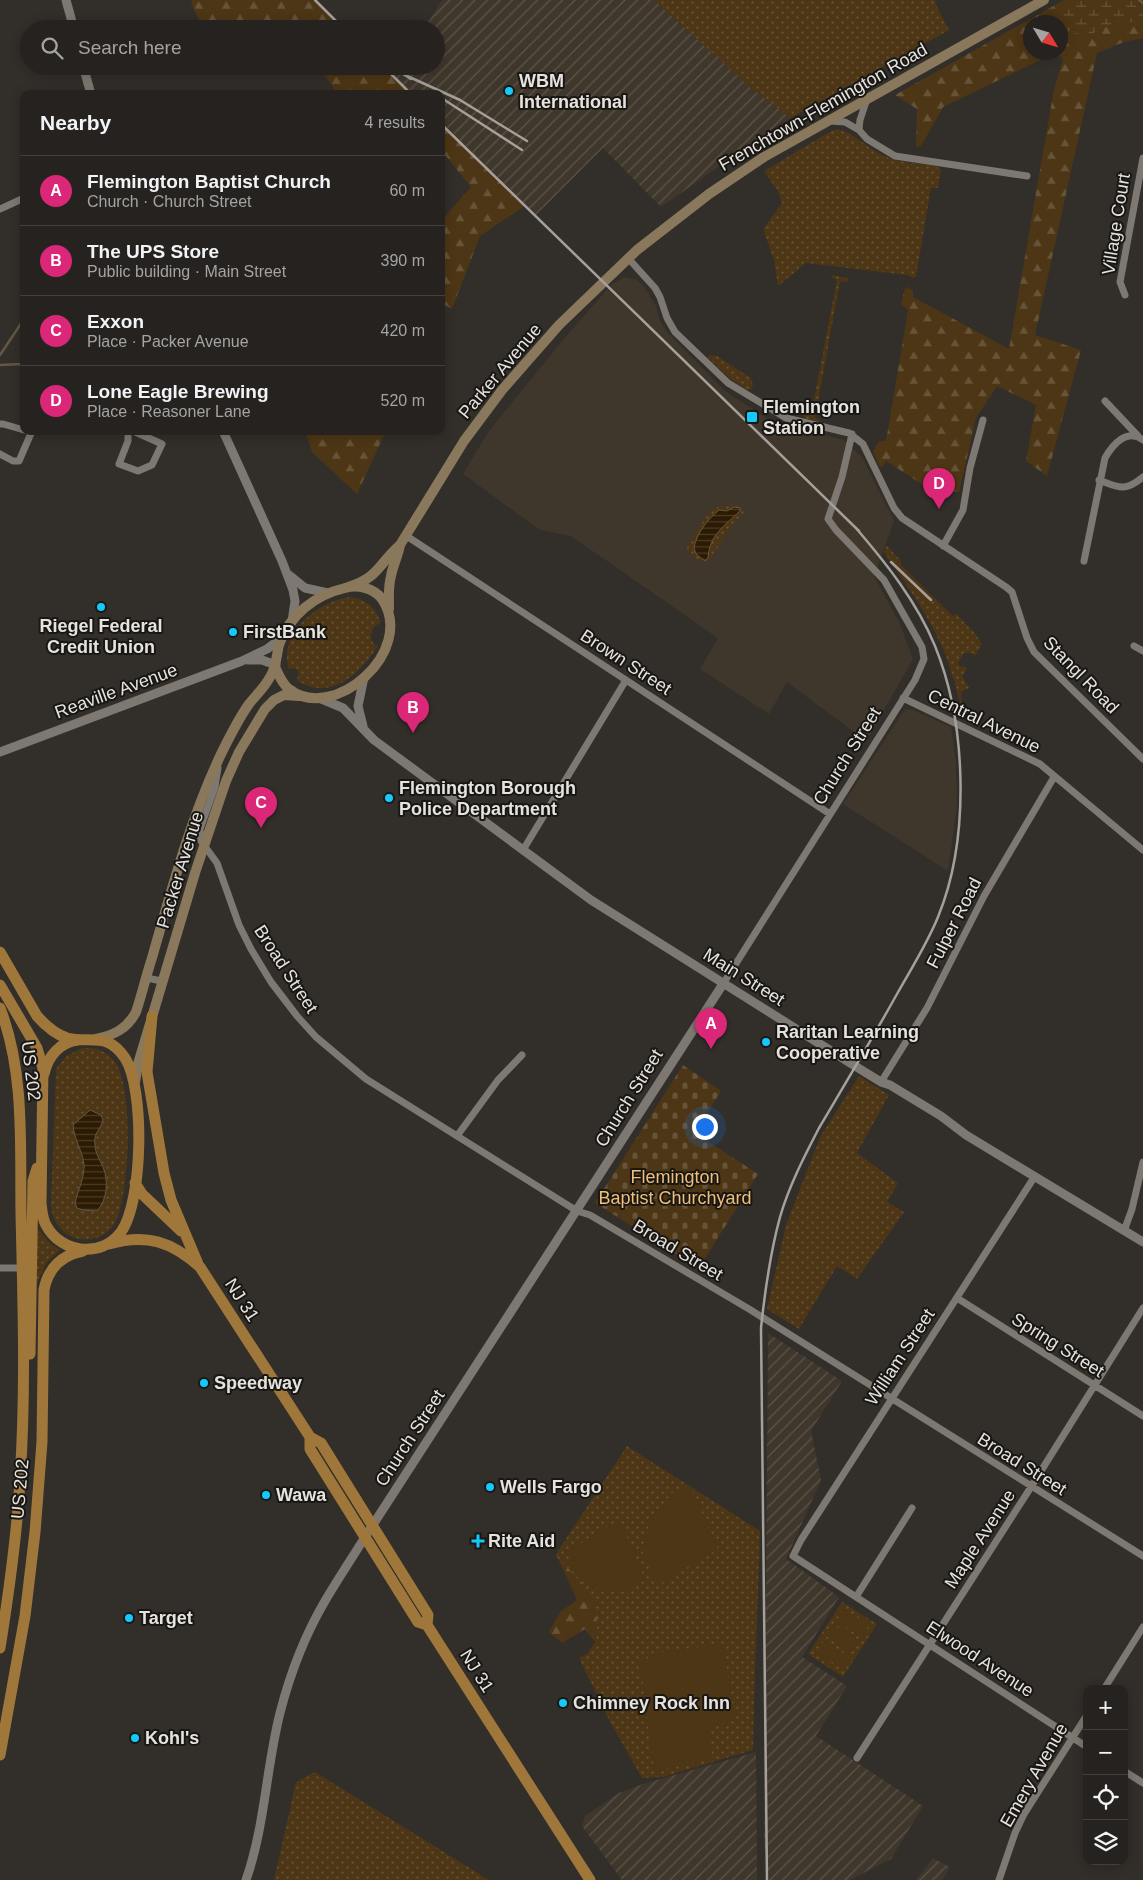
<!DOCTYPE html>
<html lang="en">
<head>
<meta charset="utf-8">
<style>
  :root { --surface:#26221f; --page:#2e2a28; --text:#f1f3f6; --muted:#a4a4a4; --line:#423f3d; --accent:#db2777 }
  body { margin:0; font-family:Arial,sans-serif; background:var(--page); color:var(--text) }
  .controls { position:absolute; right:15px; bottom:15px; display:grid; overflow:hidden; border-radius:10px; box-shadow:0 2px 12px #0003 }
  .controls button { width:45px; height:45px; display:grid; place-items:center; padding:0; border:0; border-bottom:1px solid var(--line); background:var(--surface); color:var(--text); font:25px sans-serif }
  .compass { position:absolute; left:1023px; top:15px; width:45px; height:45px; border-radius:50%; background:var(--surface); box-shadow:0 2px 12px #0003; rotate:128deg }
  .you { position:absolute; left:704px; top:1126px; width:18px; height:18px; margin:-12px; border:4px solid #fff; border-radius:50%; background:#1a73e8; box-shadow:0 0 0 8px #1a73e833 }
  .badge { display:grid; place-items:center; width:32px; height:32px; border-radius:50%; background:var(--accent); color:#fff; font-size:16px; font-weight:700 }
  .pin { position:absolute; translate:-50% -41px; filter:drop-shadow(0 1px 2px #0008) }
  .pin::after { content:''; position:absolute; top:26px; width:18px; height:15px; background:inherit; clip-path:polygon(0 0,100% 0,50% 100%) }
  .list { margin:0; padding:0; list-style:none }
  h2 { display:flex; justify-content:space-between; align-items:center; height:65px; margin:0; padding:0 20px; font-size:21px }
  h2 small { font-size:16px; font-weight:400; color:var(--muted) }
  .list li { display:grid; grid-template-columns:32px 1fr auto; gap:15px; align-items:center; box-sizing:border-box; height:70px; padding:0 20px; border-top:1px solid var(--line) }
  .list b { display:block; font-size:19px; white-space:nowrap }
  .list p { margin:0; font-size:16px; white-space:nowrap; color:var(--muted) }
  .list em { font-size:16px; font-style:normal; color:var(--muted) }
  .icon { flex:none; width:28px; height:28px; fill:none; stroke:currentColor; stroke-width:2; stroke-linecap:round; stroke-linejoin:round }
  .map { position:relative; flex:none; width:1143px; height:1880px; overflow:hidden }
  .search { position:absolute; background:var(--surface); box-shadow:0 2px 12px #0003; left:20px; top:20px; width:425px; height:55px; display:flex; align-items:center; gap:12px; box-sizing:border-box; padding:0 18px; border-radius:28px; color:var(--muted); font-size:19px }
  .panel { position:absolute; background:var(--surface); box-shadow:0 2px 12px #0003; left:20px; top:90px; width:425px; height:345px; border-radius:10px }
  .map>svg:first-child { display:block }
  .built { fill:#40372c }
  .industrial { fill:url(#industrial-furrows) }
  .grass { fill:url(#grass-dots) }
  .forest { fill:url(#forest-firs) }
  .wetland { fill:url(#wetland-marsh) }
  .cemetery { fill:url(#cemetery-stones) }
  .pitch { fill:#4d3615 }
  .water { fill:url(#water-rules); stroke:#645744 }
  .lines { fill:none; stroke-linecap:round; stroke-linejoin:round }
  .stream { stroke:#645744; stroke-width:2.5 }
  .minor { stroke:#7d7871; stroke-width:7 }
  .tertiary { stroke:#7d7871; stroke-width:9 }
  .secondary { stroke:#8a785d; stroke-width:10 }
  .trunk { stroke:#a0773a; stroke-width:11 }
  .rail { stroke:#a4a19c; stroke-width:2.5 }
  .poi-dot { fill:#15cafb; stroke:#191714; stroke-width:2 }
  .labels { text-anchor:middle; stroke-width:4; stroke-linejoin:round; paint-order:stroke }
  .poi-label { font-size:18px; font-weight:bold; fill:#e6e3df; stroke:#191714; text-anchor:start }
  .street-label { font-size:18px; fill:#e6e3df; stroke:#191714 }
  .park-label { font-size:18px; fill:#f3be75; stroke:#191714 }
</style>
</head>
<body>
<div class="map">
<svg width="1143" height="1880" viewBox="0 0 1143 1880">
  <defs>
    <pattern id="industrial-furrows" width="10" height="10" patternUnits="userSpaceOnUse" patternTransform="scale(1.25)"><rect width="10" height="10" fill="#40372c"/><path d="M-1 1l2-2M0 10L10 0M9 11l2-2" fill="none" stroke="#5c544a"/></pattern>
    <pattern id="grass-dots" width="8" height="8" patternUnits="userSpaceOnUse" patternTransform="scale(1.25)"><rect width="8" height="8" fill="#4d3615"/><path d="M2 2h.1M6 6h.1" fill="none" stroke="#675337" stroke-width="1.8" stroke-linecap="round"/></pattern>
    <pattern id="forest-firs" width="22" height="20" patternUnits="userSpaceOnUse" patternTransform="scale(1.25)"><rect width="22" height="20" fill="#4d3615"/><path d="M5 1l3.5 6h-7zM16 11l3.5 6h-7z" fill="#675337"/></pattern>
    <pattern id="wetland-marsh" width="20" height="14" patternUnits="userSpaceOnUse" patternTransform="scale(1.25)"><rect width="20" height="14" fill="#4d3615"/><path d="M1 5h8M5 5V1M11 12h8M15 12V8" fill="none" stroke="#675337"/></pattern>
    <pattern id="cemetery-stones" width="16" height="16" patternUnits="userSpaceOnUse" patternTransform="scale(1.25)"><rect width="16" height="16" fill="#4d3615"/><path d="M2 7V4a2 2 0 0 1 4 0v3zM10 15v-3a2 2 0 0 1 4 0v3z" fill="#675337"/></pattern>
    <pattern id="water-rules" width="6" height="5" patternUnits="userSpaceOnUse" patternTransform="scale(1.25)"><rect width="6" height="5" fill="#2c1b02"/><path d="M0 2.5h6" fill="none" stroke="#4b3c26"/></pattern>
  </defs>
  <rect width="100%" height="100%" fill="#322e29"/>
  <path class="built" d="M625 277 637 280 645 288 656 306 660 321 667 332 725 391 771 421 844 440 862 457 894 521 874 576 900 624 913 659 866 741 787 682 769 714 700 669 718 638 571 536 540 530 463 474 489 431 562 341 612 284Z
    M905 709 913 710 951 727 956 762 957 805 948 871 843 804Z"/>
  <path class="industrial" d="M442 0H654L751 88 791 118 775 127 661 207 603 148 536 215 441 121V94H413L394 76 400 66H436V29H424Z
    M768 1333 842 1381 811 1431 821 1480 786 1559 839 1597 802 1657 847 1686 816 1736 923 1806 891 1859 850 1880H769L764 1843Z
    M756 1752 757 1880H622L582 1826 585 1816 619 1793 643 1784Z
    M933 1858 950 1867 942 1880H916Z"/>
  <path class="grass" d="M654 0H935L937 7 949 30 791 118 751 88Z
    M838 129C852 132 868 148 882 155 898 163 919 163 936 166L941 170 938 188H931L916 276 914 278 907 275 806 263 778 286 774 260 763 229 782 203 777 190 764 171 831 131Z
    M831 275 847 278 849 280 847 282 840 281 815 418 821 420 819 422 807 420 803 416 805 414 811 415 837 280 832 278Z
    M709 355 717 356 746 375 751 378 753 386 751 389 747 390 732 380 708 358Z
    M733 505 742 507 744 513 734 522 709 561C699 562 689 557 687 547L707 515 714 508Z
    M886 545 901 561V565L953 616 956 614 974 632 982 644 975 656 972 653H964L958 663 960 667 965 666 967 669 962 676 969 688 961 692 963 716C956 683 946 650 929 621 916 597 899 575 884 552Z
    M351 597C367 600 376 608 381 623L375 626C370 632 369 639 375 645H378C362 673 329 703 297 680L299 671 294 668 289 669C277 633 320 600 351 597Z
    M82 1048C94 1047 107 1051 115 1062 134 1088 130 1194 115 1223 104 1243 74 1245 60 1228 54 1221 53 1215 51 1207L56 1069 66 1056Z
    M859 1076 889 1095 857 1153 898 1183 887 1202 904 1212 857 1279 837 1266 799 1329 767 1309 786 1225 820 1137Z
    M38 1229 51 1244 60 1250 47 1262 37 1283 35 1282Z
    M627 1446 760 1531C758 1604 754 1677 753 1750L663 1777 642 1778 609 1720 579 1658 587 1654 595 1642 597 1622 556 1554Z
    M842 1602 877 1624 843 1677 808 1654Z
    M315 1772 489 1880H274L296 1782Z"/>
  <path class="forest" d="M192 0H317L346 29H203L191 3Z
    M1064 0H1143V38L1124 42 1097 53 1035 335 1081 350 1047 476 1026 461 1036 405 997 386 976 418 959 492 928 488 886 461 883 466 880 467 873 452 879 441H886L908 310 901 304 905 288 908 287 913 291V297L1009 349 1054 89 1063 60 1057 53 1060 52V22H1030V52L1055 53 943 107 921 146 916 147 917 109 895 95Z
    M318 66H384L413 94H338Z
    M441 121 526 205 480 236 452 309 441 303V262L444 261 441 221 471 187 441 150Z
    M305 431H386L357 494 312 452Z
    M556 1554 595 1599 597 1622 595 1642 585 1629 562 1643 549 1632 560 1612 577 1600Z"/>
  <path class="wetland" d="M1082 0H1143V23L1118 21 1087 36 1061 29 1060 22H1040Z"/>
  <path class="cemetery" d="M683 1065 721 1091 695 1133 758 1174 699 1268 595 1203Z"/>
  <path class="pitch" d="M690 1486 718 1549 656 1586 643 1552 650 1520 673 1492Z
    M620 1519 645 1580 623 1592 602 1591 578 1578 567 1552Z
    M844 1609 869 1625 862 1637 836 1621Z
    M834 1625 859 1641 852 1652 826 1636Z
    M824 1640 849 1657 841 1668 816 1652Z
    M723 1644 735 1720 710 1726 712 1759 654 1771 640 1661 648 1659 647 1654Z"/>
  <path class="water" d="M734 507 740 508V511C724 526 709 536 708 558L705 561 696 554 694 548C696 534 708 519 719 510L727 511Z
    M90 1110 101 1115 103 1120C101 1129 93 1133 95 1145 95 1153 100 1160 103 1167 109 1181 107 1200 97 1211L83 1210 77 1208 75 1203C78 1190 85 1177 84 1164 82 1150 74 1139 73 1125Z"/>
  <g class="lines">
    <path class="stream" d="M1139 0 1143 3
      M0 355 24 319
      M0 365 22 364"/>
    <path class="minor" d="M830 121 845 122 859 130 867 139 895 156 1027 176
      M859 130 860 120 867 99
      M0 209 24 198
      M628 258 655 288 660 297 667 318 675 332 728 383 786 418 849 433 863 444 894 508 902 518 1006 587 1012 592 1027 638 1034 652 1143 759
      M1125 295 1120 282 1143 158
      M1105 401 1138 436
      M0 424H3L24 430
      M128 431V441L119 464 138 471 152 465 162 444 133 431
      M0 454 13 461H19L32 431
      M1099 480C1120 488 1125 492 1143 477
      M405 535 830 814
      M943 546 963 510 970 468 983 420
      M1084 561 1105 458C1113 444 1127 428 1143 440
      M1134 646 1143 651
      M903 698 1040 764 1143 850
      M218 768 215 787 200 829 201 841 217 863 239 925 251 949 271 982 297 1016 316 1037 366 1079 577 1211 590 1215 749 1309 1143 1556
      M523 850 626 680
      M146 978 162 981
      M723 984 915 680 924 659 922 647 884 580 836 530 828 519 842 477 852 434
      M881 1082 927 1008 984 896 1054 777
      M457 1136 498 1080 522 1055
      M1035 1176 801 1540 793 1556 1087 1747
      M1124 1231 1132 1209 1143 1162
      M0 1268H22
      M957 1298 1143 1416
      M856 1597 912 1508
      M1104 1689 1143 1627
      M857 1758 1031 1487 1143 1308
      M1124 1771 1143 1783
      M999 1880 1015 1833 1024 1814 1087 1715"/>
    <path class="tertiary" d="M66 0 74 29
      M83 66 91 94
      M223 431 282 561 293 590 295 601 292 622
      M289 575 305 588 328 593
      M248 660H262L276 665
      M319 698 343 708 374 740 591 900 855 1066 881 1082 890 1085 941 1116 966 1135 1143 1242
      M363 726 358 706 364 677
      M0 752 242 661 267 649 282 638
      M246 1880C265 1826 266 1768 280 1713 290 1674 305 1635 325 1601 338 1579 352 1558 365 1537L723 984"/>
    <path class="secondary" d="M348 587C379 578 379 563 400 545L464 441 502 390 559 325 637 250 709 194 764 157 1044 0
      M389 609C389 598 388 587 391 576 393 565 398 556 400 545
      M96 1039C114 1035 127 1029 136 1012 142 994 146 976 152 958 172 888 191 816 223 750 231 734 239 718 249 704 256 695 265 687 270 677 277 667 276 656 279 645 289 615 315 595 345 588 357 584 374 588 382 599 417 651 333 724 289 689 282 684 279 675 275 667
      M135 1082 138 1064 195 873 226 781 239 752 265 709 274 700 284 695 299 696"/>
    <path class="trunk" d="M0 952 37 1016C45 1025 55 1034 67 1038 91 1044 107 1031 125 1058 145 1089 143 1202 121 1232 102 1258 61 1254 46 1225 42 1218 42 1210 41 1203L43 1068 37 1048 0 985
      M0 1008C25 1072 20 1146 21 1214 23 1302 26 1391 20 1479 17 1536 9 1592 0 1648
      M152 1016 147 1072 164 1173 171 1200 198 1264
      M44 1074C48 1056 60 1042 78 1040
      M135 1183 142 1194 181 1231
      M109 1244C147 1233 172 1242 200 1267L310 1437 321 1443 428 1615 427 1625
      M30 1354 33 1181 37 1168
      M310 1437V1449L418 1622 427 1625 590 1880
      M0 1755 25 1616 35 1532 42 1442 44 1290C48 1268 62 1255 83 1251"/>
    <path class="rail" d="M315 0 344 29
      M390 66 411 79
      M386 69 411 94
      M405 75 460 100 527 141
      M443 99 522 150
      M441 124C580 260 719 396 859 531
      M891 562 931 600
      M767 1880 761 1328C765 1290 770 1254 780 1217 789 1186 804 1157 819 1128 845 1084 872 1039 897 994 911 969 927 944 938 917 970 839 967 725 935 646 917 602 886 563 855 527"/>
  </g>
  <g class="poi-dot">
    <circle cx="509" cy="91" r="5"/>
    <rect x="746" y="411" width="12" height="12" rx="2.5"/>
    <circle cx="101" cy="607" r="5"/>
    <circle cx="233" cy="632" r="5"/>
    <circle cx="389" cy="798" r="5"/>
    <circle cx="766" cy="1042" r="5"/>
    <circle cx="204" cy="1383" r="5"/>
    <circle cx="490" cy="1487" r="5"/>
    <circle cx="266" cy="1495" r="5"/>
    <path d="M475.5 1533.5h5v5h5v5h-5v5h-5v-5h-5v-5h5z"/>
    <circle cx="129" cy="1618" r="5"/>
    <circle cx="563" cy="1703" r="5"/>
    <circle cx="135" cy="1738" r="5"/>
  </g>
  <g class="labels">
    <g class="poi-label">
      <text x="519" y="87">WBM<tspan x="519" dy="21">International</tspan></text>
      <text x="763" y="413">Flemington<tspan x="763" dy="21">Station</tspan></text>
      <text x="101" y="632" text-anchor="middle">Riegel Federal<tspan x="101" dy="21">Credit Union</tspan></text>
      <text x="243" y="638">FirstBank</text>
      <text x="399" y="794">Flemington Borough<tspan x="399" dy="21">Police Department</tspan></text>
      <text x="776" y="1038">Raritan Learning<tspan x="776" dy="21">Cooperative</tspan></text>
      <text x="214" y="1389">Speedway</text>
      <text x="500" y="1493">Wells Fargo</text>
      <text x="276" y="1501">Wawa</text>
      <text x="488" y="1547">Rite Aid</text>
      <text x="139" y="1624">Target</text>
      <text x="573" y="1709">Chimney Rock Inn</text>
      <text x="145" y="1744">Kohl's</text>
    </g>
    <g class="street-label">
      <text transform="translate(823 107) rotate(-30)" y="6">Frenchtown-Flemington Road</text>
      <text transform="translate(1116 224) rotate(-81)" y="6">Village Court</text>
      <text transform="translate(500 371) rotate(-50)" y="6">Parker Avenue</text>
      <text transform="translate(626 662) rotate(33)" y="6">Brown Street</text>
      <text transform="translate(1081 675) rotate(46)" y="6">Stangl Road</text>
      <text transform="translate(116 691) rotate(-20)" y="6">Reaville Avenue</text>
      <text transform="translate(984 721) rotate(26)" y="6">Central Avenue</text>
      <text transform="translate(847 756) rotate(-58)" y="6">Church Street</text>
      <text transform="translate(180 870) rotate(-73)" y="6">Packer Avenue</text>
      <text transform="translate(954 923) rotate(-63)" y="6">Fulper Road</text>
      <text transform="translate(286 969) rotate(57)" y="6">Broad Street</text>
      <text transform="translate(744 977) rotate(32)" y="6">Main Street</text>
      <text transform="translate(31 1071) rotate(83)" y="6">US 202</text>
      <text transform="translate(629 1098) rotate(-58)" y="6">Church Street</text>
      <text transform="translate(678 1250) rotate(31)" y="6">Broad Street</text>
      <text transform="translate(242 1300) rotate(57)" y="6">NJ 31</text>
      <text transform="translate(1058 1345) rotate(32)" y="6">Spring Street</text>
      <text transform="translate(900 1357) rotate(-57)" y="6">William Street</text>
      <text transform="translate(410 1438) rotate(-57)" y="6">Church Street</text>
      <text transform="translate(1022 1464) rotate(32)" y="6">Broad Street</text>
      <text transform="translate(20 1489) rotate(-85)" y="6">US 202</text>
      <text transform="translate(980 1539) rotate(-57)" y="6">Maple Avenue</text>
      <text transform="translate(980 1659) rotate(33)" y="6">Elwood Avenue</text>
      <text transform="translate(477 1671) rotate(58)" y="6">NJ 31</text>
      <text transform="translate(1034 1775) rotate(-60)" y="6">Emery Avenue</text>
    </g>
    <g class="park-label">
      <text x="675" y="1183">Flemington<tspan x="675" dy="21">Baptist Churchyard</tspan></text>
    </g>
  </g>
</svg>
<div class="controls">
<button>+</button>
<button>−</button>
<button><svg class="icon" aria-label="locate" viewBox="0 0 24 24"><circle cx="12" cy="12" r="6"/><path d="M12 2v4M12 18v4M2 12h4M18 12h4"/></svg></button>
<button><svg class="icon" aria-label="layers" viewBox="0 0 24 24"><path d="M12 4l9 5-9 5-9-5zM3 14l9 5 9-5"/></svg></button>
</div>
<svg class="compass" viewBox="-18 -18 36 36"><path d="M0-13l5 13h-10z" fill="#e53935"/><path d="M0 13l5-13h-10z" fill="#a4a4a4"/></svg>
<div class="you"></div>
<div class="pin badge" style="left:711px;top:1049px">A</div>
<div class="pin badge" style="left:413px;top:733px">B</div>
<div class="pin badge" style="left:261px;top:828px">C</div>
<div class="pin badge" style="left:939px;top:509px">D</div>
<div class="search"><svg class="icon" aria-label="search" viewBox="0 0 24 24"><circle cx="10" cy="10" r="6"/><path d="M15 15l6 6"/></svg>Search here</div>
<section class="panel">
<h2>Nearby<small>4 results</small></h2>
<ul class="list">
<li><span class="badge">A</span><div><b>Flemington Baptist Church</b><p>Church · Church Street</p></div><em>60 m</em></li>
<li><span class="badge">B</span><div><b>The UPS Store</b><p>Public building · Main Street</p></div><em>390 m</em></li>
<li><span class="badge">C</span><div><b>Exxon</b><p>Place · Packer Avenue</p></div><em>420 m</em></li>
<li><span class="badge">D</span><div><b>Lone Eagle Brewing</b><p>Place · Reasoner Lane</p></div><em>520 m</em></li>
</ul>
</section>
</div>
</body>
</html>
